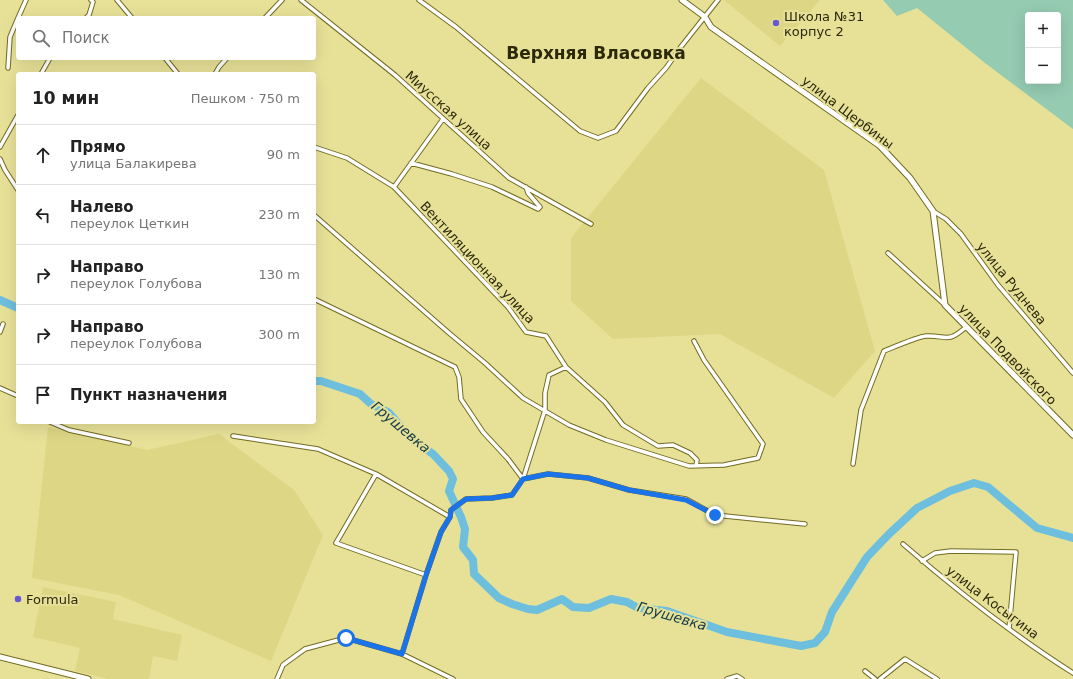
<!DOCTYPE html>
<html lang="ru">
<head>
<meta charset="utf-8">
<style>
  :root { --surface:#fff; --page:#f6f6f6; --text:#222; --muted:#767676; --line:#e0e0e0 }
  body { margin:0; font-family:"DejaVu Sans",sans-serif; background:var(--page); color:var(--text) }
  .controls { position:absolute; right:12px; top:12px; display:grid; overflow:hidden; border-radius:4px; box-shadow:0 4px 16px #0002 }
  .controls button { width:36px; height:36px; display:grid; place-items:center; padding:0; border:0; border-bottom:1px solid var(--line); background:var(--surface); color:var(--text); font:20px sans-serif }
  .stop { position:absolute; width:12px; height:12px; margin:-9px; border:3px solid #1a73e8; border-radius:50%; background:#fff }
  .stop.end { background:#1a73e8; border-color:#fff; box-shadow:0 1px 4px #0008 }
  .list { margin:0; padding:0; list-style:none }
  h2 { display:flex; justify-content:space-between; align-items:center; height:52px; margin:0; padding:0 16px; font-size:17px }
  h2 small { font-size:13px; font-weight:400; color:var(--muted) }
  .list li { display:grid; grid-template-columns:26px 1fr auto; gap:12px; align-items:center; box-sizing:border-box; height:60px; padding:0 16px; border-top:1px solid var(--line) }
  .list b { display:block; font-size:15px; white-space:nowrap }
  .list p { margin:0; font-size:13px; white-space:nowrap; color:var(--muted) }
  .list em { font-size:13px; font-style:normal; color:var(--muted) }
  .icon { flex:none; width:22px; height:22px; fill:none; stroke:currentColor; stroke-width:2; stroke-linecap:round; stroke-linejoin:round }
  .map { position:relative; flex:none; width:1073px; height:679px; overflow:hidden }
  .search { position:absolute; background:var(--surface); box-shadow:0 4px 16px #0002; left:16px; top:16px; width:300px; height:44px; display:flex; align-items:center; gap:10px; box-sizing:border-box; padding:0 14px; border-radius:4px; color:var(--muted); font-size:15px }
  .panel { position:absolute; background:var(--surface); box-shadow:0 4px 16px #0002; left:16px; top:72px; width:300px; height:352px; border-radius:4px }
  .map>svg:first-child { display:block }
  .built { fill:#ddd685 }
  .green { fill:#94cbb1; fill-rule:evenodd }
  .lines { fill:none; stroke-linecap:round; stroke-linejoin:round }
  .river { stroke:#6ebfdd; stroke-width:8 }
  .street-casing { stroke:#726b22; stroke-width:5.5 }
  .secondary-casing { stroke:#726b22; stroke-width:7 }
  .street { stroke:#fff; stroke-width:3.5 }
  .secondary { stroke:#fff; stroke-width:5 }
  .route { stroke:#1a73e8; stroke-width:5 }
  .poi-dot { fill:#6658d1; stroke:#e7e198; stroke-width:1.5 }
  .labels { text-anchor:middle; stroke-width:4; stroke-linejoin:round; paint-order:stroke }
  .poi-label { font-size:13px; fill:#2c290b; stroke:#e7e198; text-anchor:start }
  .street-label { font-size:13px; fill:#2c290b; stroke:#e7e198 }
  .water-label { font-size:14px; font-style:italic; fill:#143a47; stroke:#e7e198 }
  .district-label { font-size:17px; font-weight:bold; fill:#2c290b; stroke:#e7e198 }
</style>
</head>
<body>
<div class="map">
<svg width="1073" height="679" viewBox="0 0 1073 679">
  <rect width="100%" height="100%" fill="#e7e198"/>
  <path class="built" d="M724 0H820L780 46Z
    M701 78 824 170 875 351 834 398 720 334 613 339 571 301V238Z
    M48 427 147 450 219 434 294 490 323 535 271 661 119 595 32 578Z
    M43 587 116 602 113 619 182 635 177 661 153 656 149 679H109L75 671 80 648 33 637Z"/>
  <path class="green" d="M883 0H1073V129L985 63 917 8 897 16ZM1028 15H1058V81H1028Z"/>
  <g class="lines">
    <path class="river" d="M0 300 18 308
      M314 381H321L360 394 371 404 388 412 413 440 433 454 449 471 453 479 449 491 461 517 465 529 463 547 473 560 474 574 499 598 512 604 528 609 537 610 562 599 573 607 589 608 611 599 627 602 638 608 667 611 727 632 801 646 815 643 825 632 832 612 867 557 889 534 917 508 950 491 974 483 988 487 1037 528 1073 538"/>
    <g class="street-casing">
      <path id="street" d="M117 0 132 18
        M301 0 395 75 509 178 591 224
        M419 0 456 27 580 131 598 138 616 131 648 88 666 68 680 48 718 0
        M18 18 26 0
        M86 18 89 15 93 2 91 0
        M265 18 282 0
        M165 58 178 74
        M8 68 10 37 18 18
        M41 74 50 58
        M215 74 219 67 227 58
        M0 147 18 115
        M314 147 347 158 394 187 508 307 526 332 546 336 566 367 605 402 623 425 658 446 673 445 690 453 697 460 696 466
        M0 159 5 170 18 190
        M411 163 452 174 492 187 538 209 540 207 528 193 526 187
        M394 187 443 119
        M933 211 946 219 961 234 998 285 1073 373
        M314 215 449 333 485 363 523 398 569 425 606 440 689 466 724 465 758 458 763 444 704 360 694 341
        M888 253 945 305
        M314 299 455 367 459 377 461 399 483 432 508 459 523 479 512 495 492 498 466 499 451 510 450 517 441 532 426 575 402 654
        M0 332 3 324
        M566 367 549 375 545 393V410L523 479 548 474 588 478 629 490 686 499 715 515 805 524
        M0 388 18 396
        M50 422 69 430 129 443
        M233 436 318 449 376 474 450 517
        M853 464 861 410 884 351C894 347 917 337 926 336 947 335 947 344 966 327
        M376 474 336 543 426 575
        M903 544C956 590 1013 635 1073 673
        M922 561 935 553 951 551 1016 552 1009 629
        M865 671 875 679
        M277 679 283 665 305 649 346 638 402 654 453 679
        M727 679 737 676 742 679
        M880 679 905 659 937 679"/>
    </g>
    <g class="secondary-casing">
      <path id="secondary" d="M682 0 705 17 711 27 880 146 910 178 933 211 945 305 1073 435
        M0 657 88 679"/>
    </g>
    <use href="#street" class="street"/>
    <use href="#secondary" class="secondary"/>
  </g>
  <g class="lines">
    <path class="route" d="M346 638 402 654 426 575 441 532 450 517 451 510 466 499 492 498 512 495 523 479 548 474 588 478 629 490 686 500 715 515"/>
  </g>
  <g class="poi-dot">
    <circle cx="776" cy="23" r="4"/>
    <circle cx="18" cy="599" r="4"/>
  </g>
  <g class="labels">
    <g class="poi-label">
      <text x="784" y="21">Школа №31<tspan x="784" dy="15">корпус 2</tspan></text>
      <text x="26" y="604">Formula</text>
    </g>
    <g class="street-label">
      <text transform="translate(449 110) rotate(42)" y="5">Миусская улица</text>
      <text transform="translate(848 112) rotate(37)" y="5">улица Щербины</text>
      <text transform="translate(478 262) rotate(47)" y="5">Вентиляционная улица</text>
      <text transform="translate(1012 283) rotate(51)" y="5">улица Руднева</text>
      <text transform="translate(1008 354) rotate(46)" y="5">улица Подвойского</text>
      <text transform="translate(993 602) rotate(37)" y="5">улица Косыгина</text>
    </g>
    <g class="water-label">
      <text transform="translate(401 427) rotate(40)" y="5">Грушевка</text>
      <text transform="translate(672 616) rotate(16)" y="5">Грушевка</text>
    </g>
    <g class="district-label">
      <text x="596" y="59">Верхняя Власовка</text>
    </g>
  </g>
</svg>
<div class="controls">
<button>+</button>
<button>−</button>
</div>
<div class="stop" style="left:346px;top:638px"></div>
<div class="stop end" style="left:715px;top:515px"></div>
<div class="search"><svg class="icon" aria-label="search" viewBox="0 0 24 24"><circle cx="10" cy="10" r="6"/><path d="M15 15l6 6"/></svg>Поиск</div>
<section class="panel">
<h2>10 мин<small>Пешком · 750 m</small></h2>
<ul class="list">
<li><svg class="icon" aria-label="ahead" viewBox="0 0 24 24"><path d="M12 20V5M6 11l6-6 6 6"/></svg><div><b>Прямо</b><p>улица Балакирева</p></div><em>90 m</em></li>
<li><svg class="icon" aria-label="left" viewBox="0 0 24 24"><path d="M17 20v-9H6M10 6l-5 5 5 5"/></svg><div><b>Налево</b><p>переулок Цеткин</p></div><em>230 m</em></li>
<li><svg class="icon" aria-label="right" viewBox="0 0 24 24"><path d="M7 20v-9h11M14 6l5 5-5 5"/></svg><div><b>Направо</b><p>переулок Голубова</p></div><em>130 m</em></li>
<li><svg class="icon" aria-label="right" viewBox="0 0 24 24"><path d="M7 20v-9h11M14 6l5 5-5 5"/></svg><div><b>Направо</b><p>переулок Голубова</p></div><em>300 m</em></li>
<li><svg class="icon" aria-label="arrive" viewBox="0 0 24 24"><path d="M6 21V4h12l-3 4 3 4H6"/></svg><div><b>Пункт назначения</b></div></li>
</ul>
</section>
</div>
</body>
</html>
